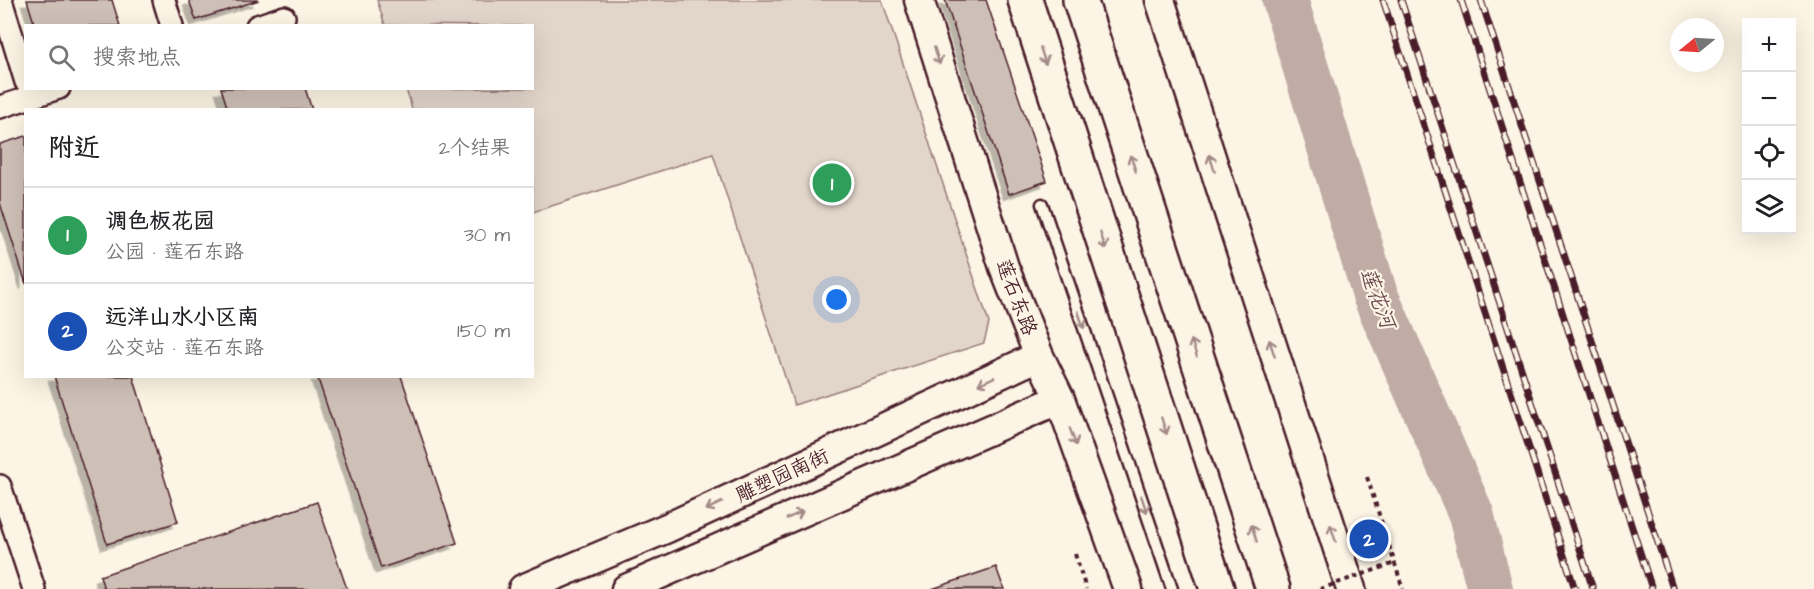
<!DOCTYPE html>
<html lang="zh">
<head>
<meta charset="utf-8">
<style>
  :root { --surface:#fff; --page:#f6f6f6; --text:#202124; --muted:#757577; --line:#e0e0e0; --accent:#0b8043 }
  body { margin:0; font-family:"Architects Daughter","LXGW WenKai TC",sans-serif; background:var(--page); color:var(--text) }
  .controls { position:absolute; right:18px; top:18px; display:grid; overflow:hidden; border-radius:0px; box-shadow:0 6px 24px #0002 }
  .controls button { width:54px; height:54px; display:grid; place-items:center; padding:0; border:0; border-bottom:2px solid var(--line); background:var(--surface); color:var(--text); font:30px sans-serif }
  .compass { position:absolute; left:1670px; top:18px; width:54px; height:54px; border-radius:50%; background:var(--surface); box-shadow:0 6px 24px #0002; rotate:252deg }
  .you { position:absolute; left:837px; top:300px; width:21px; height:21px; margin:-15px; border:4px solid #fff; border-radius:50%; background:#1a73e8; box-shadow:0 0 0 9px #1a73e833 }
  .badge { display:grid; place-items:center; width:39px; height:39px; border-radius:50%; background:var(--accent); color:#fff; font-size:20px; font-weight:700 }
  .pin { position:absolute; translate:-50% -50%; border:3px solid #fff; box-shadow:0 2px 6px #0006 }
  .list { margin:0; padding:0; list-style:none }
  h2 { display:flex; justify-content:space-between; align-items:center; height:78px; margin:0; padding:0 24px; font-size:26px }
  h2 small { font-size:20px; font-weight:400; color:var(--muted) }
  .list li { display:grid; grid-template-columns:39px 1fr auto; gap:18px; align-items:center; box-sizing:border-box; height:96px; padding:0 24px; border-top:2px solid var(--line) }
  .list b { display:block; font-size:22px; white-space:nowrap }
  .list p { margin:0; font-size:20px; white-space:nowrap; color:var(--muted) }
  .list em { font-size:20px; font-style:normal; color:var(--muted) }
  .icon { flex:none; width:33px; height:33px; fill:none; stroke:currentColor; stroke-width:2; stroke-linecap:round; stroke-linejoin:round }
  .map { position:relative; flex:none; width:1814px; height:589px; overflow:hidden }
  .search { position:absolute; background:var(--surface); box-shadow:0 6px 24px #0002; left:24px; top:24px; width:510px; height:66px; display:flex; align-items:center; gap:15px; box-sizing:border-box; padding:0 21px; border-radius:0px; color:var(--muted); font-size:22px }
  .panel { position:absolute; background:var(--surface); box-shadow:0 6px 24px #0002; left:24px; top:108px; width:510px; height:270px; border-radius:0px }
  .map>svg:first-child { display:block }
  .green { fill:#e2d5ca; stroke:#967a7a; stroke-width:1.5 }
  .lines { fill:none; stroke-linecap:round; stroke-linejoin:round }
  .river { stroke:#c0aca5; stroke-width:46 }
  .building { fill:#cfc0b7; stroke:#4a1f2b; stroke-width:1.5; filter:url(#shadow) }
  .lane-casing { stroke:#4a1f2b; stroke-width:15 }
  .street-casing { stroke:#4a1f2b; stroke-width:26 }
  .secondary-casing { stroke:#4a1f2b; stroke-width:33 }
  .highway-casing { stroke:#4a1f2b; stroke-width:38 }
  .path { stroke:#4a1f2b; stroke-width:4; stroke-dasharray:4.5 4.5; stroke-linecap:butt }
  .lane { stroke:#fcf5e5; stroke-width:10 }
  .street { stroke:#fcf5e5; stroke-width:21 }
  .secondary { stroke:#fcf5e5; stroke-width:28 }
  .highway { stroke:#fcf5e5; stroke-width:33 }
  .rail-casing { stroke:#4a1f2b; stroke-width:7 }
  .rail { stroke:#fcf5e5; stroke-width:4.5; stroke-dasharray:14; stroke-linecap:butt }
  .path-bridge { stroke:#4a1f2b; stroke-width:4; stroke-dasharray:4.5 4.5; stroke-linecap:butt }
  .oneway { stroke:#a38a88 }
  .labels { text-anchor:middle; stroke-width:4.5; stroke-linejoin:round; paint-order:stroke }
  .street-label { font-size:20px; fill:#4a1f2b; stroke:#fcf5e5 }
  .water-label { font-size:21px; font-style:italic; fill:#6d4950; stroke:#fcf5e5 }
</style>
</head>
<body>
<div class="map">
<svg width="1814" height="589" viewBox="0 0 1814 589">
  <defs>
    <filter id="shadow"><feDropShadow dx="-5.5" dy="5.5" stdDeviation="0" flood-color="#0004"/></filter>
  </defs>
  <rect width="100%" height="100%" fill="#fcf5e5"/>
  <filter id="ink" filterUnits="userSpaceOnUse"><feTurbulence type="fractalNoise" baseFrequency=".0167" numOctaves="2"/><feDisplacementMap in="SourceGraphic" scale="12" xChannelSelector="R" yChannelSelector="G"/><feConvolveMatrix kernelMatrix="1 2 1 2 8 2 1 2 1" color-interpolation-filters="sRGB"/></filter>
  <g filter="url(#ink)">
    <path class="green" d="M377 0H882L989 323 984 343 794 405 713 154 533 212 532 110 412 109 406 89 532 88V26L385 25Z"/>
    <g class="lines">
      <path class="river" d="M1285 0 1375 295 1471 514 1490 589"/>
    </g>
    <path class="building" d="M27 0H112L120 26H35Z
      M189 0H259L196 20Z
      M945 0H986L1047 181 1009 194Z
      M221 88H305L312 110H228Z
      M26 136V284L0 203V144Z
      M54 376H133L178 522 107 544Z
      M317 376H401L457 543 381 568Z
      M317 502 347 589H104L100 576Z
      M996 567 1004 589H932Z"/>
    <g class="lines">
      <g class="lane-casing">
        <path id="lane" d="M1042 204 1172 589"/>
      </g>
      <g class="street-casing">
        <path id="street" d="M1 0 26 82
          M164 0 172 26
          M257 26 284 17
          M0 107 59 88
          M0 486 34 589"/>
      </g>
      <g class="secondary-casing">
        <path id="secondary" d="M919 0 1004 267 1039 356 1060 399 1128 589
          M1160 0 1351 589
          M523 589 667 528 1039 356
          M626 589 1060 399"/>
      </g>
      <g class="highway-casing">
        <path id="highway" d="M1025 0 1217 589
          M1080 0 1273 589"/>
      </g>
      <path class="path" d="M1367 477 1403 589
        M1075 554 1086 589"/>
      <use href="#lane" class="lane"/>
      <use href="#street" class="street"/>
      <use href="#secondary" class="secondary"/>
      <use href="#highway" class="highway"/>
      <g class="rail-casing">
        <path id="rail" d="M1383 0 1575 589
          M1401 0 1593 589
          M1461 0 1652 589
          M1481 0 1673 589"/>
      </g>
      <use href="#rail" class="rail"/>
      <path class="path-bridge" d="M1320 589 1395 563"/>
    </g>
    <defs><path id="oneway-shaft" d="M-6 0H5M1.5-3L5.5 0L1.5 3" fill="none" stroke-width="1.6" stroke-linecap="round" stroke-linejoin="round" transform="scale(1.5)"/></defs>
    <g class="oneway">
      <use href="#oneway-shaft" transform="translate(937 56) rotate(72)"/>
      <use href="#oneway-shaft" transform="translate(1043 56) rotate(72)"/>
      <use href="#oneway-shaft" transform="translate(1133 163) rotate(-108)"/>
      <use href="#oneway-shaft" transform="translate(1212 163) rotate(-108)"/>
      <use href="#oneway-shaft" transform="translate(1103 241) rotate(72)"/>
      <use href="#oneway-shaft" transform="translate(1081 320) rotate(71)"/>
      <use href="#oneway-shaft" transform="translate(1194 348) rotate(-108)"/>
      <use href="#oneway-shaft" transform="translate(1272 348) rotate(-108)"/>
      <use href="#oneway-shaft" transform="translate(986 381) rotate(155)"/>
      <use href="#oneway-shaft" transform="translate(1164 426) rotate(72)"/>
      <use href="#oneway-shaft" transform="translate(1073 437) rotate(70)"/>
      <use href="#oneway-shaft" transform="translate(1144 504) rotate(71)"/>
      <use href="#oneway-shaft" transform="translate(714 506) rotate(155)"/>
      <use href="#oneway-shaft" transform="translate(795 515) rotate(-24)"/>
      <use href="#oneway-shaft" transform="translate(1254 533) rotate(-108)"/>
      <use href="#oneway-shaft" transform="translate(1333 533) rotate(-108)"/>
    </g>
  </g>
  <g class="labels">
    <g class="street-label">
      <text transform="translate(1017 297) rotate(69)" y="7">莲石东路</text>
      <text transform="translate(782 475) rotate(-25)" y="7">雕塑园南街</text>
    </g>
    <g class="water-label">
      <text transform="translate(1378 298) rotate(69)" y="7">莲花河</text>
    </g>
  </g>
</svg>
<div class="controls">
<button>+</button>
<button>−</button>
<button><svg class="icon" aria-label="locate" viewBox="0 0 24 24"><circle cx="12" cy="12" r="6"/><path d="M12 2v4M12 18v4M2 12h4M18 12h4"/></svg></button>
<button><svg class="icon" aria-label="layers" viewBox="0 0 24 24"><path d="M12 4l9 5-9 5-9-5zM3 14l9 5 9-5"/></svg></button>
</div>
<svg class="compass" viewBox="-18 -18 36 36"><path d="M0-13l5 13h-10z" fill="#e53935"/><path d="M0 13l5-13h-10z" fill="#757577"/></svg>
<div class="you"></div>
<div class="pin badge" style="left:832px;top:183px;background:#2e9e5b">1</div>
<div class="pin badge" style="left:1369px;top:539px;background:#1a4fb4">2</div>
<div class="search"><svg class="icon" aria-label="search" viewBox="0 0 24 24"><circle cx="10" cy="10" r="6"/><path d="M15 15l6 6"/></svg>搜索地点</div>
<section class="panel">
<h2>附近<small>2个结果</small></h2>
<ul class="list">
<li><span class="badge" style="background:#2e9e5b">1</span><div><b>调色板花园</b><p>公园 · 莲石东路</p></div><em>30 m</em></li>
<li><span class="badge" style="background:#1a4fb4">2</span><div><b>远洋山水小区南</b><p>公交站 · 莲石东路</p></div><em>150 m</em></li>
</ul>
</section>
</div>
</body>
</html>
